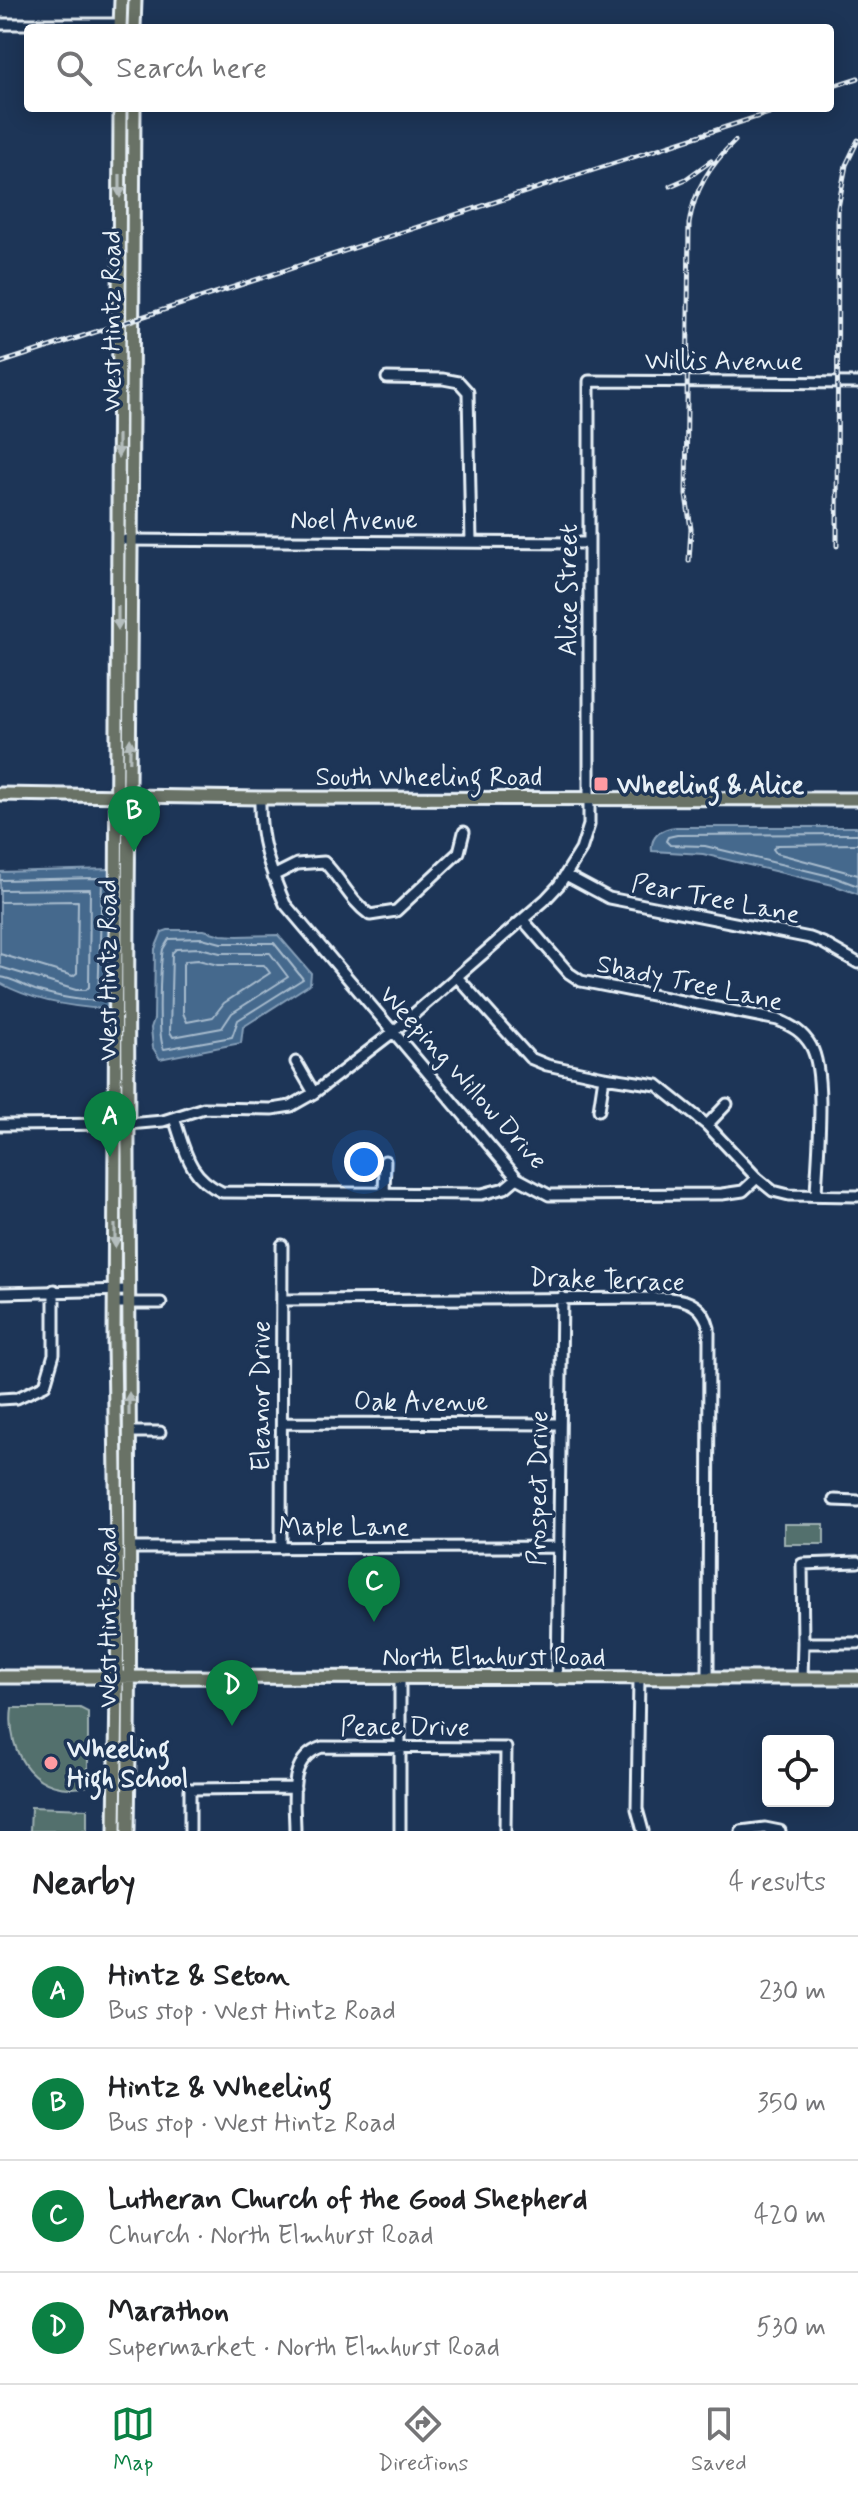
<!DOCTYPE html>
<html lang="en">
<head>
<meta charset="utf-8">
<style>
  :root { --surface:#fff; --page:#f6f6f6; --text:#202124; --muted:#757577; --line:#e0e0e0; --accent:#0b8043 }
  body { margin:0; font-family:Mynerve,sans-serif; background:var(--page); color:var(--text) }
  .controls { position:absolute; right:24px; bottom:24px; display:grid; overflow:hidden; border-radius:8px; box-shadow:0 4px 20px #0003 }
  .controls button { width:72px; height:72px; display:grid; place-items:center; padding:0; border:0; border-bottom:2px solid var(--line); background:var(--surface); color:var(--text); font:40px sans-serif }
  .you { position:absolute; left:364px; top:1162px; width:28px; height:28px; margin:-20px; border:6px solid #fff; border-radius:50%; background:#1a73e8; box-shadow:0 0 0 12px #1a73e833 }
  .badge { display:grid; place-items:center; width:52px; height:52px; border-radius:50%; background:var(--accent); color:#fff; font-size:26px; font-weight:700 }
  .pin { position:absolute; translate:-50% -66px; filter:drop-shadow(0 2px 4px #0008) }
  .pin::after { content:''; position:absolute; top:42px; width:28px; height:24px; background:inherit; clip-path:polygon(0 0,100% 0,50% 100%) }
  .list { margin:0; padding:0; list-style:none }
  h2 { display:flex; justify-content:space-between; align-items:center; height:104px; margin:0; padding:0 32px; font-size:34px }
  h2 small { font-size:26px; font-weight:400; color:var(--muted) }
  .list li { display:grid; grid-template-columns:52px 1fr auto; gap:24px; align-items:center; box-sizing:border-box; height:112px; padding:0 32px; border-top:2px solid var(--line) }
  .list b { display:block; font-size:30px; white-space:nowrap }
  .list p { margin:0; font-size:26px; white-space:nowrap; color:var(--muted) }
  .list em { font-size:26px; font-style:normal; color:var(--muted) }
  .icon { flex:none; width:44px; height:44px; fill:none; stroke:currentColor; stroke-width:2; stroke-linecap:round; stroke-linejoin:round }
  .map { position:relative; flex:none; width:858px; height:1831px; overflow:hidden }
  .search { position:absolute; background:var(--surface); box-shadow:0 4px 20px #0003; left:24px; right:24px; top:24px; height:88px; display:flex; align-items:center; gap:20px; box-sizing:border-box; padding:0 28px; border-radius:8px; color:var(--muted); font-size:30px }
  .sheet { height:552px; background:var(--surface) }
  nav { display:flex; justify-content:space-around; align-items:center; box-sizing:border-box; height:112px; border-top:2px solid var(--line); background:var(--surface); font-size:22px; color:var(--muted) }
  nav a { display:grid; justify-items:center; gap:4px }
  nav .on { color:var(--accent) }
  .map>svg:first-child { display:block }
  .green { fill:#536f6d; stroke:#9eb0b2; stroke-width:2 }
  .water { fill:#45698d; stroke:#869fb8; stroke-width:2 }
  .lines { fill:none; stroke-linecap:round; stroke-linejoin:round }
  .shore { stroke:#a7bbcd; stroke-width:2 }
  .minor-casing { stroke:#e8f1f8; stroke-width:15 }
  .major-casing { stroke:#e8f1f8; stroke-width:17 }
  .minor { stroke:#1d3557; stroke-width:9 }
  .major { stroke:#697266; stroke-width:11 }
  .rail-casing { stroke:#e8f1f8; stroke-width:5 }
  .rail { stroke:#1d3557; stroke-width:2; stroke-dasharray:6; stroke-linecap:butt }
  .oneway { fill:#b5bebe }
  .poi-dot { fill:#ff9aa2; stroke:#1d3557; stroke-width:3 }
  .labels { text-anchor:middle; stroke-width:7; stroke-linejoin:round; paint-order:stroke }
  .street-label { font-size:26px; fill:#e8f1f8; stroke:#1d3557 }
  .poi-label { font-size:26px; font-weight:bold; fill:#e8f1f8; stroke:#1d3557; text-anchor:start }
</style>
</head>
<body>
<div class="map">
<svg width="858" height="1831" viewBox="0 0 858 1831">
  <rect width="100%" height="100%" fill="#1d3557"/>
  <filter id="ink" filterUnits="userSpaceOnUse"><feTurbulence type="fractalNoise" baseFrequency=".0125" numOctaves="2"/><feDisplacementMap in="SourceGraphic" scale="16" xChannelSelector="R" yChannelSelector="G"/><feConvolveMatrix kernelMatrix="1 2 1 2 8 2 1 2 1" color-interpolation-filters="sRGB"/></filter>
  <g filter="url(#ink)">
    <path class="green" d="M784 1524H824V1544H784Z
      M12 1708H80L88 1712V1786C37 1798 6 1756 12 1708Z
      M31 1807 87 1809V1831H30Z"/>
    <path class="water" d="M676 827H858V894L833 885 703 854 652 851C650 836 662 828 676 827Z
      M110 869 107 1009C70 1007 32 1001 0 983V872Z
      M168 930H204L221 935 238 936 278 935 311 973 310 984 243 1027 241 1043 160 1059 153 1048 151 1028 154 1019 155 949 162 932Z"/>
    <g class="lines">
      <path class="shore" d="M858 834 677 835 668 837 666 841 670 845 705 846 834 877 858 886
        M858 844 777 845 773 849 776 853 858 875
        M0 880 98 878 102 882 98 1000C78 1002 54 995 35 990 23 986 13 978 0 977
        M0 890 90 889 89 987 86 990H76L0 967
        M0 902 78 901 77 973 73 976 0 954
        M202 938 221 943H274L303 979 238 1020 232 1037 164 1049C157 1038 160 966 163 949L169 939Z
        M200 948 220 953H270L288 977 232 1013 222 1028 173 1037 170 1032 172 953 176 949Z
        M198 960 218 965H264L270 973 224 1003 213 1017 187 1022 183 1013V964L186 961Z"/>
      <g class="minor-casing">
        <path id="minor" d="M0 24H120
          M387 378 443 379 459 382 468 392 471 542
          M126 540 588 543
          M260 798C259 839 269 867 285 904L517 1178 549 1195 722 1194 743 1191 757 1178
          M566 875 609 898 810 938 823 943 858 963
          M273 876 297 864 324 862C341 879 350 901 370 915L396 911 459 852 464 832
          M523 920 569 973 581 981 778 1020C792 1026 803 1032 811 1046 827 1074 817 1161 816 1195
          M458 978 530 1058 547 1065 604 1077 657 1085 707 1125 757 1178 773 1191 789 1195 858 1196
          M296 1062 314 1093
          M599 1110 604 1077
          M174 1118C185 1150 188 1177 222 1192L482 1194 505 1188 517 1178
          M0 1125 128 1124 163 1121 204 1108 272 1109 291 1106 314 1093 392 1033 545 900 559 885 581 850 589 825V381L858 383
          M707 1125 727 1104
          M384 1194 385 1161
          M0 1293 128 1290
          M282 1300 669 1298C690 1299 704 1307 709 1328L708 1678
          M115 1303H161
          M0 1399 17 1398 45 1385 54 1354V1290
          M282 1423 560 1424
          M129 1432H160
          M834 1500 858 1501
          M130 1548 559 1547
          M281 1548 282 1245
          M858 1562 802 1564 803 1643H858
          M802 1678 803 1643
          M557 1679 562 1297
          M639 1679 637 1809 643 1831
          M190 1831V1789L295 1788
          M295 1831C295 1800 286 1759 322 1747L506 1748 505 1831
          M400 1831V1678
          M741 1831 765 1828 780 1831"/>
      </g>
      <g class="major-casing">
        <path id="major" d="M120 28 121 0
          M134 28 135 0
          M0 794 260 798 858 799
          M0 1677 858 1678
          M115 1831 118 1612 114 1343 120 108
          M128 1831C133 1522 126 1213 128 905 130 639 133 374 134 108"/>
      </g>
      <use href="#minor" class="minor"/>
      <use href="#major" class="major"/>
      <g class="rail-casing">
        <path id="rail" d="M830 87 858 78
          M670 186 686 179 711 161
          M0 363 784 108
          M837 546 838 208 846 165 858 140
          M689 561 691 529 686 495 689 224C694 190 710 165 735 141"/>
      </g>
      <use href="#rail" class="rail"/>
    </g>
    <defs><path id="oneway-solid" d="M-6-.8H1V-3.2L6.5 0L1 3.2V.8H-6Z" transform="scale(2)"/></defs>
    <g class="oneway">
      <use href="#oneway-solid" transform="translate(120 186) rotate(90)"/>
      <use href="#oneway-solid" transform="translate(118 446) rotate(90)"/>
      <use href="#oneway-solid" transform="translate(118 618) rotate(90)"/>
      <use href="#oneway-solid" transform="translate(130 750) rotate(-89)"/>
      <use href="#oneway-solid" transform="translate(115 1236) rotate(90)"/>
      <use href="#oneway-solid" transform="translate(129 1404) rotate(-90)"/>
    </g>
  </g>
  <g class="poi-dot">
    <rect x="593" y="776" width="16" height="16" rx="4"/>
    <circle cx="51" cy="1763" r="8"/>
  </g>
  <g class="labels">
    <g class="street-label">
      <text transform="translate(111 321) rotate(-90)" y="9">West Hintz Road</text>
      <text x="724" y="369">Willis Avenue</text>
      <text x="354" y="528">Noel Avenue</text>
      <text transform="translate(567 590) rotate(-90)" y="9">Alice Street</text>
      <text x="429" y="785">South Wheeling Road</text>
      <text transform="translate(716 898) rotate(11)" y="9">Pear Tree Lane</text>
      <text transform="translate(107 970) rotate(-90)" y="9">West Hintz Road</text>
      <text transform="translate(690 982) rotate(12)" y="9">Shady Tree Lane</text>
      <text transform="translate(464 1077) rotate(48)" y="9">Weeping Willow Drive</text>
      <text transform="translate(607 1279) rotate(2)" y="9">Drake Terrace</text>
      <text transform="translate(260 1396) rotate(-90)" y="9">Eleanor Drive</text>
      <text x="421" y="1410">Oak Avenue</text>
      <text transform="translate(537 1488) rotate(-89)" y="9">Prospect Drive</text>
      <text x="344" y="1535">Maple Lane</text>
      <text transform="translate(107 1617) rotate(-90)" y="9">West Hintz Road</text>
      <text x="494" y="1665">North Elmhurst Road</text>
      <text x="405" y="1735">Peace Drive</text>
    </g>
    <g class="poi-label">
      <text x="617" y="793">Wheeling &amp; Alice</text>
      <text x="67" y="1757">Wheeling<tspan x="67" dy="30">High School</tspan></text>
    </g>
  </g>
</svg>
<div class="controls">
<button><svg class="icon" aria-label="locate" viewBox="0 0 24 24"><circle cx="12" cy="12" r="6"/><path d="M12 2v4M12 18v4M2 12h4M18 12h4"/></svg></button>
</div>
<div class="you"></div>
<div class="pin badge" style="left:110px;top:1157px">A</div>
<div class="pin badge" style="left:134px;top:852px">B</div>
<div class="pin badge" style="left:374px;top:1622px">C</div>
<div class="pin badge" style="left:232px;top:1726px">D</div>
<div class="search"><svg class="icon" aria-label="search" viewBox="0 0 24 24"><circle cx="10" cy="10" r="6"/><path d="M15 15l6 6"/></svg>Search here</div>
</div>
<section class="sheet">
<h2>Nearby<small>4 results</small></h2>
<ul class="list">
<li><span class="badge">A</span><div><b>Hintz &amp; Seton</b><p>Bus stop · West Hintz Road</p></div><em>230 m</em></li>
<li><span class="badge">B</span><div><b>Hintz &amp; Wheeling</b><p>Bus stop · West Hintz Road</p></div><em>350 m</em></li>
<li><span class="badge">C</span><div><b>Lutheran Church of the Good Shepherd</b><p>Church · North Elmhurst Road</p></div><em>420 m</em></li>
<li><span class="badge">D</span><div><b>Marathon</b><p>Supermarket · North Elmhurst Road</p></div><em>530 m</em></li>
</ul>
</section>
<nav>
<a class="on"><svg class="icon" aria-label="map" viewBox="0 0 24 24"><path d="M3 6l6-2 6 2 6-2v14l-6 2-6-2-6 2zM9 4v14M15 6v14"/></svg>Map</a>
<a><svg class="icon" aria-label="directions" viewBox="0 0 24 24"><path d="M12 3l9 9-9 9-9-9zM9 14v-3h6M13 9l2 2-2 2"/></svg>Directions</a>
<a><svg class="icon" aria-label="saved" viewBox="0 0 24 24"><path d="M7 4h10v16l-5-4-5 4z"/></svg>Saved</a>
</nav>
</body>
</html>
